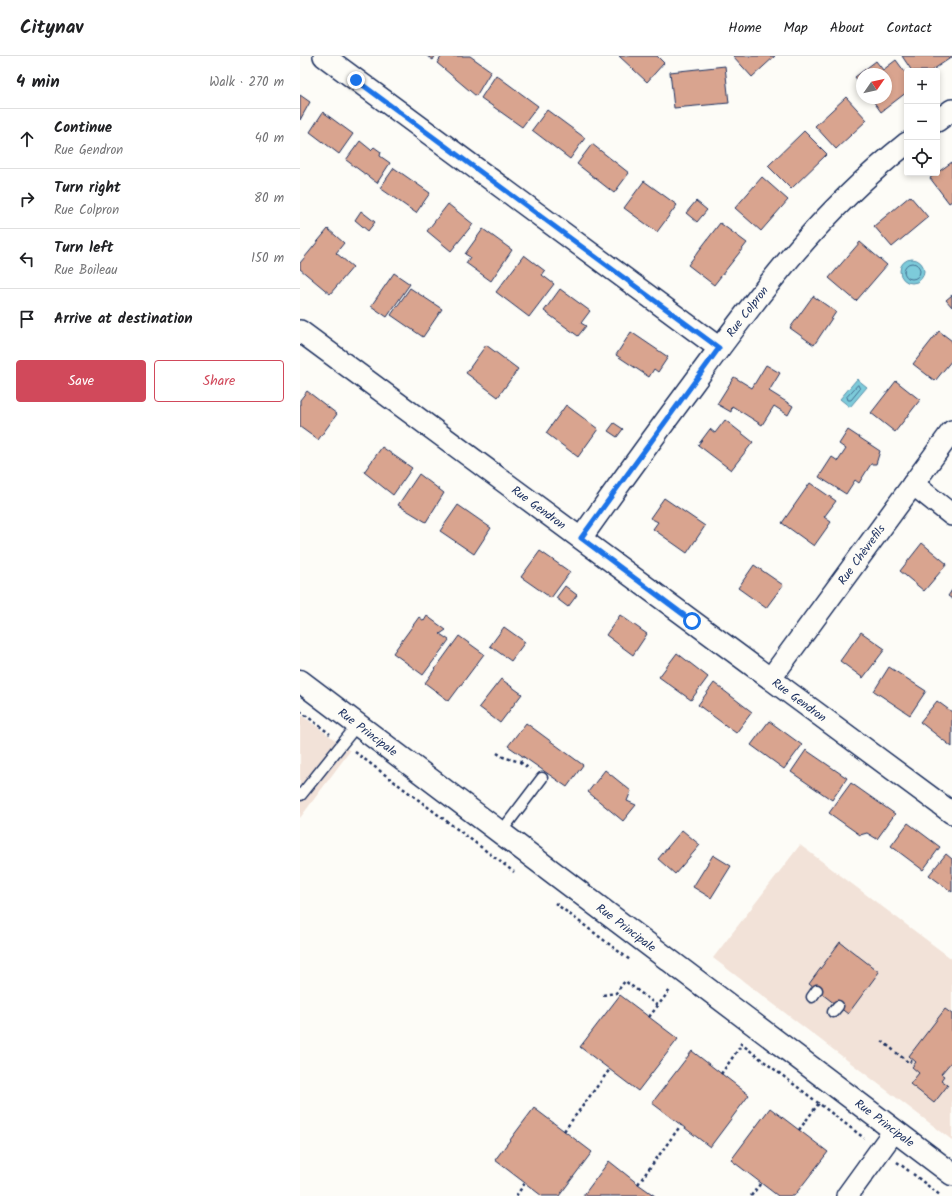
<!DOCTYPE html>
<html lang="en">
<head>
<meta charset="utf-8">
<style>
  :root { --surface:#fff; --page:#f2f2f2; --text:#202124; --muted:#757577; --line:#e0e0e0; --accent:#d1495b }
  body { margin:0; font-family:Kalam,sans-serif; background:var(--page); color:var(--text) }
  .controls { position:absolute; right:12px; top:12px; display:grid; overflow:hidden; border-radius:4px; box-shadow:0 2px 6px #0003 }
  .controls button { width:36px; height:36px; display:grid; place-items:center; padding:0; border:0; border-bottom:1px solid var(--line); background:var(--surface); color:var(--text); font:20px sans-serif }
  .compass { position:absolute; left:556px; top:12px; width:36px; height:36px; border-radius:50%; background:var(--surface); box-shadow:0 2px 6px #0003; rotate:56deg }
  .stop { position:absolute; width:12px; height:12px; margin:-9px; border:3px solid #1a73e8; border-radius:50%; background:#fff }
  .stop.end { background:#1a73e8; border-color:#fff; box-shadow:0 1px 4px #0008 }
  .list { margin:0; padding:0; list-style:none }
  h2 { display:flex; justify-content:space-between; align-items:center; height:52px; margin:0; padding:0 16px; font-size:17px }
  h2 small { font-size:13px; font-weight:400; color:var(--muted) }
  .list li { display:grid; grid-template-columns:26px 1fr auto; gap:12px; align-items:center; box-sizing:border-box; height:60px; padding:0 16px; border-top:1px solid var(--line) }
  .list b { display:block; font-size:15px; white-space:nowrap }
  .list p { margin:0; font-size:13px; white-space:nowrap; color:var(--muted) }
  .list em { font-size:13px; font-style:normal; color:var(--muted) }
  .actions { display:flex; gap:8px; padding:12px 16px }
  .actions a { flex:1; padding:9px 0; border:1px solid var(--accent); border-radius:4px; text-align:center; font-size:14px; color:var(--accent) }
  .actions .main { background:var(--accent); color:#fff }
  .icon { flex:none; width:22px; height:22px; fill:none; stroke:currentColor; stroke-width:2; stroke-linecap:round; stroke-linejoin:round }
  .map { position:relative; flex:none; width:652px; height:1140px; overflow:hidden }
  header { display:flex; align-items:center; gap:24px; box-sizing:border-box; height:56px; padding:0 20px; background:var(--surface); border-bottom:1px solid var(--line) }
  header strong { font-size:19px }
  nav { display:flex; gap:22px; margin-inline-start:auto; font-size:14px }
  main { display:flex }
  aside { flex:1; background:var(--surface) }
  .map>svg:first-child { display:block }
  .built { fill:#f2e2d8 }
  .water { fill:#7dcbda; stroke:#568da8 }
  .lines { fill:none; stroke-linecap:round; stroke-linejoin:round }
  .shore { stroke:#426d90; stroke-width:1 }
  .building { fill:#d9a48f; stroke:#1b2f5e }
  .lane-casing { stroke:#1b2f5e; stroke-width:13 }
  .street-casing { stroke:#1b2f5e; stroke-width:24 }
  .secondary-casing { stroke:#1b2f5e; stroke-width:25 }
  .path { stroke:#1b2f5e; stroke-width:2.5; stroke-dasharray:3 3; stroke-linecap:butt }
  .lane { stroke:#fdfcf7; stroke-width:10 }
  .street { stroke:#fdfcf7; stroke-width:21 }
  .secondary { stroke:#fdfcf7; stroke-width:22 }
  .route { stroke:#1a73e8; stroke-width:5 }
  .labels { text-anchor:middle; stroke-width:3.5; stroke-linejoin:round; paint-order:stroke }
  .street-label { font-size:12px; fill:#1b2f5e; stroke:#fdfcf7 }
</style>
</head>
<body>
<header>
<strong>Citynav</strong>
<nav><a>Home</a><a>Map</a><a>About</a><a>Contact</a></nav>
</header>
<main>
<aside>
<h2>4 min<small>Walk · 270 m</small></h2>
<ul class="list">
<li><svg class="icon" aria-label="ahead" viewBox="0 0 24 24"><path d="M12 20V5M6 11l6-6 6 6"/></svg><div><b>Continue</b><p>Rue Gendron</p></div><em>40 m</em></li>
<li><svg class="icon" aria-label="right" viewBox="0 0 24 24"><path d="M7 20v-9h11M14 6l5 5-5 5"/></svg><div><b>Turn right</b><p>Rue Colpron</p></div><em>80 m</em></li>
<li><svg class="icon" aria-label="left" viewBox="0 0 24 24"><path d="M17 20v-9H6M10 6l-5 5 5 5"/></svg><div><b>Turn left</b><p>Rue Boileau</p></div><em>150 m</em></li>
<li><svg class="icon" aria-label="arrive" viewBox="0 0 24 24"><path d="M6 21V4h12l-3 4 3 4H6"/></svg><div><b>Arrive at destination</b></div></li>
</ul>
<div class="actions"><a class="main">Save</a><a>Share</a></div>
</aside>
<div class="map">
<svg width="652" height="1140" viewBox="0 0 652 1140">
  <rect width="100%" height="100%" fill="#fdfcf7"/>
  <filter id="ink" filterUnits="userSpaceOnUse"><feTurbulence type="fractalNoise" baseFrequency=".025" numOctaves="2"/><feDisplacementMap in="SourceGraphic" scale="8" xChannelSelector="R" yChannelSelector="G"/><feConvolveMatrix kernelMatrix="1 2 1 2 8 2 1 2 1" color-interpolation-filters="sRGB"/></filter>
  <g filter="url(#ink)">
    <path class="built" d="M0 658 50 695 0 762Z
      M500 789 652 903V1084L413 902Z"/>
    <path class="water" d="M600 215a12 12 0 1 1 24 0a12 12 0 1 1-24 0Z
      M557 323 567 331 550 351 540 343Z"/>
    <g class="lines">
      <path class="shore" d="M604 215a8 8 0 1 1 16 0a8 8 0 1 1-16 0Z
        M558 329 560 333 551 344H548L547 341Z"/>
    </g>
    <path class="building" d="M127 0H135L133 4Z
      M142 0H170L191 15 176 40 137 7Z
      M319 0H357L364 7 347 26Z
      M433 0H475L452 21Z
      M602 0H652V1L631 15H612Z
      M596 4 607 19V36L581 56 571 42H586V18H562V30L555 21 576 5 583 14Z
      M425 10 429 47 374 52 370 16Z
      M196 19 238 50 222 71 181 42Z
      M0 39 10 46 0 64Z
      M546 41 567 64 536 93 515 70Z
      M247 54 285 82 270 103 232 74Z
      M23 56 53 78 39 98 10 76Z
      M504 75 527 98 491 133 468 110Z
      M60 85 71 94 74 91 81 96 80 100 90 107 77 127 46 104Z
      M292 88 329 117 314 137 277 108Z
      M652 106V145L649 147 630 122Z
      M94 112 130 137 116 157 80 132Z
      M462 121 488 144 461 175 435 152Z
      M344 125 377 149 357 176 324 152Z
      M610 140 628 161 592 191 574 170Z
      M396 145 407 154 397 166 386 157Z
      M148 148 173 168 151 195 127 175Z
      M61 155 75 166 68 175 55 164Z
      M420 167 447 187 414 229 388 209Z
      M28 173 44 187 36 197 53 211 30 238 0 213V207Z
      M183 173 212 194 191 225 166 207 170 201 165 198Z
      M560 186 587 209 556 245 529 222Z
      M224 199 245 215 242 219 254 228 229 261 196 236Z
      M94 217 110 228 87 261 71 250Z
      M110 232 142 253 123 281 91 259Z
      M260 233 290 255 281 267 286 270 278 280 244 255Z
      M652 239V251L646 244Z
      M513 240 536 256 514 289 490 272Z
      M639 275 652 285V304L635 325 613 308Z
      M331 276 368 301 358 316 354 313 349 321 316 299Z
      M186 289 218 313 198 341 166 317Z
      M466 309 480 317 469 335 493 350 488 359 474 350 462 369 432 350 431 356 417 348 434 321 452 332Z
      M596 325 620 344 595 376 571 357Z
      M7 335 37 358 18 384 0 371V344Z
      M266 349 298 373 278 401 246 377Z
      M425 364 453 386 431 414 398 389 410 373 415 377Z
      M314 367 323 373 317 381 308 375Z
      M548 374 580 395 576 408H571L559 427 555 424 546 438 519 421 532 401 538 405 546 393 539 388Z
      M82 391 112 412 93 439 64 416Z
      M119 418 144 437 126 466 98 449Z
      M510 427 536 445 524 461 531 466 514 490 482 467Z
      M364 442 405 470 387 497 353 473 358 466 350 462Z
      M158 449 191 472 174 498 140 475Z
      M622 487 647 508 624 535 600 515Z
      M240 495 270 516 251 542 221 521Z
      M454 509 483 529 466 552 438 532Z
      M265 530 277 539 268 551 256 542Z
      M652 534V543L648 540Z
      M320 559 347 578 333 599 306 579Z
      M127 560 146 574 140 578 149 584 123 619 93 597 119 561 124 565Z
      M204 571 225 586 211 605 190 590Z
      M561 576 585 593 563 622 540 605Z
      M159 580 184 598 149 645 125 627Z
      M377 597 408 621 391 644 359 621Z
      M589 611 626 635 610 659 574 635Z
      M201 623 222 638 200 667 179 651Z
      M414 627 452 656 436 677 398 649Z
      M637 645 652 656V691L620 666Z
      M469 665 502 689 484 713 451 689Z
      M226 667 283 709 267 731 208 690Z
      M506 694 547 722 532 744 491 716Z
      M305 714 331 735 327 745 336 749 323 765 288 736Z
      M551 727 595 758 577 783 567 777 560 779 529 757Z
      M608 767 640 791 623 814 591 790Z
      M382 774 400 789 375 818 358 803Z
      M646 798 652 803V836L629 819Z
      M413 799 431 810 411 842 393 831Z
      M540 886 579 916 548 958 509 928Z
      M320 939 378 983 338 1035 280 991Z
      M645 953 652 958V1005L641 1018 644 1020 641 1024 648 1029 634 1047 610 1028 619 1017 612 1011 616 1006 609 1000Z
      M392 995 449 1039 410 1091 352 1047Z
      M234 1052 292 1096 259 1140H242L195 1104Z
      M470 1052 528 1096 494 1140H478L431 1104Z
      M309 1105 338 1128 355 1140H283Z"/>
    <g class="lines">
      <g class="lane-casing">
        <path id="lane" d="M0 738 1 739 58 668
          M201 776 242 722
          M512 941 517 934
          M533 956 538 950"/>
      </g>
      <g class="street-casing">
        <g id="street">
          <path d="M24 0 419 292"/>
          <path d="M637 65 652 54"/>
          <path id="s1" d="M0 275 652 757"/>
          <path d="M613 428 652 459"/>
          <path id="s2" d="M281 482C318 430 355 379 393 328 459 238 519 157 607 87"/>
          <path id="s3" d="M471 622 652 375"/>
          <path d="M547 1140 594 1075"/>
        </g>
      </g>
      <g class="secondary-casing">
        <g id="secondary">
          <path id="s4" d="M0 625 652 1118"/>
        </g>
      </g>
      <path class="path" d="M0 655 30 678
        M55 696 214 816
        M197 697 203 701 220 706 223 701
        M220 706 230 713
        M255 847 330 904
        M303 939 316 937 325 925 358 950
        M349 961 370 934
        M582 985 609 1007 613 1003
        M440 987 564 1082
        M421 1018 442 988
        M499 1074 519 1047
        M264 1075 310 1013
        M597 1106 609 1115
        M613 1118 641 1140
        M338 1128 381 1069
        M216 1140 225 1127
        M451 1140 461 1127"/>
      <use href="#lane" class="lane"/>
      <use href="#street" class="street"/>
      <use href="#secondary" class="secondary"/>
    </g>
  </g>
  <g class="lines" filter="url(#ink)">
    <path class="route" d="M56 24 419 292 281 482 392 565"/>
  </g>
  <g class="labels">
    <g class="street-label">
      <text dy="4" stroke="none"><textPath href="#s2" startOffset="281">Rue Colpron</textPath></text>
      <text dy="4" stroke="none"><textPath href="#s1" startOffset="297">Rue Gendron</textPath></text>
      <text dy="4" stroke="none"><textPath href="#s3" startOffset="153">Rue Chèvrefils</textPath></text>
      <text dy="4" stroke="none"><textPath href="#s1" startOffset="621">Rue Gendron</textPath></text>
      <text dy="4" stroke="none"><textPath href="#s4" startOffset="85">Rue Principale</textPath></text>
      <text dy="4" stroke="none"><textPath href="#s4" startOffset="409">Rue Principale</textPath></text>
      <text dy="4" stroke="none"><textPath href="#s4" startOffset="733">Rue Principale</textPath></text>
    </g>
  </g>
</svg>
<div class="controls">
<button>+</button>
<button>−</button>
<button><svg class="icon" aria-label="locate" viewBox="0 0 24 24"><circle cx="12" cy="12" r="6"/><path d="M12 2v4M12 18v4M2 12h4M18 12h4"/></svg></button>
</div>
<svg class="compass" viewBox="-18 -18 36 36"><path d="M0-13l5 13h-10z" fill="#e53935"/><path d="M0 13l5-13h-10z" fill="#757577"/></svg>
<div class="stop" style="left:392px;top:565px"></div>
<div class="stop end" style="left:56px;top:24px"></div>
</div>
</main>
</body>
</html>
